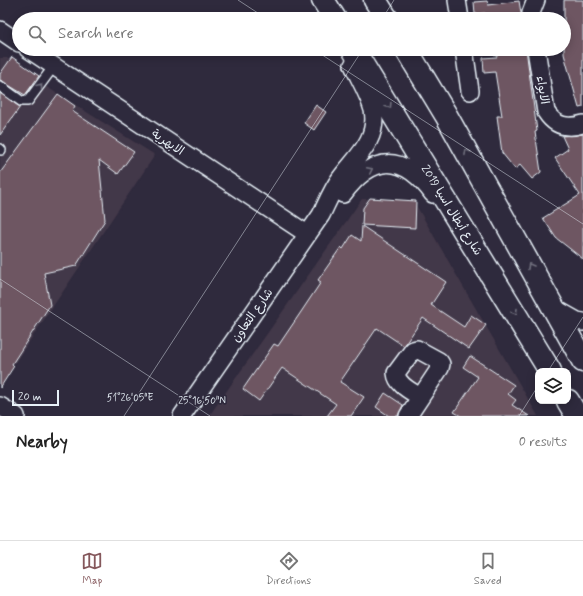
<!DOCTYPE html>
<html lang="en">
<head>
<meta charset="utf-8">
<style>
  :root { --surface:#fff; --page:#f2f2f2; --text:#222; --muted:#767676; --line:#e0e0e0; --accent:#85585c }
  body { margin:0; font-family:Mynerve,"Playpen Sans Arabic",sans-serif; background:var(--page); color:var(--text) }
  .controls { position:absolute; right:12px; bottom:12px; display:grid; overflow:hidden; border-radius:8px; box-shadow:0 2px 10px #0003 }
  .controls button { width:36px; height:36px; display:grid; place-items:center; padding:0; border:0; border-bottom:1px solid var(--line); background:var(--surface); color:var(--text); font:20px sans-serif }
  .scale { position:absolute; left:12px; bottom:10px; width:47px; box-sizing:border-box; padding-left:4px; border:2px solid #e8f1f8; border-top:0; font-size:11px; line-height:14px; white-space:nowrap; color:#e8f1f8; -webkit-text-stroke:3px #2f2a3d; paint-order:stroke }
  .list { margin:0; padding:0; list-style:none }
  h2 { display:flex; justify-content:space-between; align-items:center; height:52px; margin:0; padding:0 16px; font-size:17px }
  h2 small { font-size:13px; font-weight:400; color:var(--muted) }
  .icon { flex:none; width:22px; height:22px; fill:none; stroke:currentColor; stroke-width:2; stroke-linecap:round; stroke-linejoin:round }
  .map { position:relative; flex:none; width:583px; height:416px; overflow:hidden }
  .search { position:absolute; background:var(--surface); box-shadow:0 2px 10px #0003; left:12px; right:12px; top:12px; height:44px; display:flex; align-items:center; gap:10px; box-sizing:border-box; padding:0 14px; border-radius:22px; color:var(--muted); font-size:15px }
  .sheet { height:124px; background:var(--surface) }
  nav { display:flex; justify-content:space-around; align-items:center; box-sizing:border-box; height:56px; border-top:1px solid var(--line); background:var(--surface); font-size:11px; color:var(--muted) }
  nav a { display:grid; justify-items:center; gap:2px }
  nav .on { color:var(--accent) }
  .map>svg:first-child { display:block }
  .built { fill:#423748 }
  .building { fill:#6e5662; stroke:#e8f1f8 }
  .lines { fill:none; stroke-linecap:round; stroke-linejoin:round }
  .service-casing { stroke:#e8f1f8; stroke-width:12 }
  .minor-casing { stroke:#e8f1f8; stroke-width:20 }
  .secondary-casing { stroke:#e8f1f8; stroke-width:25 }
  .service { stroke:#2f2a3d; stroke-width:9 }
  .minor { stroke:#2f2a3d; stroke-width:17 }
  .secondary { stroke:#2f2a3d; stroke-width:22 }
  .oneway { stroke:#70707e }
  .ticks { fill:none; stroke:#e8f1f8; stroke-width:1; stroke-opacity:0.45 }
  .labels { text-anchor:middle; stroke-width:3.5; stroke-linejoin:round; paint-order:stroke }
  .street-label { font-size:12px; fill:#e8f1f8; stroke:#2f2a3d }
  .ticks-label { font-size:10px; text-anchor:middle; fill:#e8f1f8; stroke:#2f2a3d; stroke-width:3.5; stroke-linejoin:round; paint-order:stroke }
</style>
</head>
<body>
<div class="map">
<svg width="583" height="416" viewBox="0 0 583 416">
  <rect width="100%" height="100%" fill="#2f2a3d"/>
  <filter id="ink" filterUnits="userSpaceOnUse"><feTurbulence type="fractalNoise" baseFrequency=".025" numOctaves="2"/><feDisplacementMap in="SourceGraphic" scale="8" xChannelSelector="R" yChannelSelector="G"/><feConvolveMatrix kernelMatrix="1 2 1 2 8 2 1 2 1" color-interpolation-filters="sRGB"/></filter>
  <g filter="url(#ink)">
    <path class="built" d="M0 58H7L42 84 155 155 2 382 0 381Z
      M362 199 413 200 538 416H209Z"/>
    <path class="building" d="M564 0H583V107L579 108 564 54Z
      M487 1 488 5 519 1 522 19H486L485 13 475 14 474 2Z
      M496 49H526L537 131 535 132 541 172 532 179 520 165 515 169 502 153 497 116H502L495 72 484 73 483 58 497 57Z
      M12 57 39 76 25 95 0 80V74Z
      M0 93 20 107 0 135Z
      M58 94 75 106 72 111 134 152 118 174 99 160 105 220 76 266 44 273 50 305 12 364 14 366 0 388V173Z
      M316 105 326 112 314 130 304 123Z
      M583 134V259L556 238 543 218 580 195 555 158 568 149 562 136Z
      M370 198 416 201 415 228 362 225 363 208Z
      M362 226 446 282 431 305 464 327 471 315 486 325 469 349 423 318 404 346 377 328 340 382 364 397 351 416H327L336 404 282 368 259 401 243 389 274 344 278 346 301 312 321 282 318 280 341 247 343 249 352 235 361 241Z
      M470 356 514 385 508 394 516 400 512 405 529 416H461L454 412 478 377 463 367Z
      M385 393 403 405 398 416H389L376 407Z"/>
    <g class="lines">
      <g class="service-casing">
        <path id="service" d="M0 86 21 101H28L54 66
          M0 149 1 150"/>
      </g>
      <g class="minor-casing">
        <path id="minor" d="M457 0 460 19
          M532 19 531 13 536 0
          M0 30 19 43
          M28 49 307 234
          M464 49 470 91
          M536 49 546 112C555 126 567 129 583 124
          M343 194C373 154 403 153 433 194
          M554 308 577 321 583 322
          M0 406 16 416
          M182 416 321 215C327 203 332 190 340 179 355 158 379 140 373 110 369 95 360 80 353 65
          M408 416 440 368 441 364 439 361 417 349 413 350 396 373C397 385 411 391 420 397"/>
      </g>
      <g class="secondary-casing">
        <path id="secondary" d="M323 0 335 19
          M375 0 387 19
          M353 49 550 371
          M406 49 446 115 583 361
          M568 401 577 416"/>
      </g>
      <use href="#service" class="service"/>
      <use href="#minor" class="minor"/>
      <use href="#secondary" class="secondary"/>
    </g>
    <defs><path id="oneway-chevron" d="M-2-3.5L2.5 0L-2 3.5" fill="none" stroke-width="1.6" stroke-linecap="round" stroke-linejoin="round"/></defs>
    <g class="oneway">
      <use href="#oneway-chevron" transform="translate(40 86) rotate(-52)"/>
      <use href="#oneway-chevron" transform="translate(389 106) rotate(58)"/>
      <use href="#oneway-chevron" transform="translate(467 152) rotate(-119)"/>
      <use href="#oneway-chevron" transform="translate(370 170) rotate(-26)"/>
      <use href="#oneway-chevron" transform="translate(530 266) rotate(-119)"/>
      <use href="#oneway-chevron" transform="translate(515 312) rotate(59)"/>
    </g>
  </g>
  <path class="ticks" d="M238 0 267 19M382 19 394 0M313 49 583 224M0 279 210 416M548 371 583 317M124 416 363 49M519 416 538 386"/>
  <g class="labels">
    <g class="street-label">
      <text transform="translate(543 90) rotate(81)" y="4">الابواء</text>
      <text transform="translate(168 142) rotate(34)" y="4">الابهرية</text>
      <text transform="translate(452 210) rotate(58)" y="4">شارع أبطال اسيا 2019</text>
      <text transform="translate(252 315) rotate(-55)" y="4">شارع التعاون</text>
    </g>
  </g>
  <g class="ticks-label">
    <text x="130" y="401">51°26'05"E</text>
    <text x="202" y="404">25°16'50"N</text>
  </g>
</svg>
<div class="controls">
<button><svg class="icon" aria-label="layers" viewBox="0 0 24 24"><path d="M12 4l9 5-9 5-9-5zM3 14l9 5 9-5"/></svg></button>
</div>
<div class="scale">20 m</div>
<div class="search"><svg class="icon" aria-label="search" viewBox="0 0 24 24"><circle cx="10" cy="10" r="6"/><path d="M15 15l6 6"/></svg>Search here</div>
</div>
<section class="sheet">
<h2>Nearby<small>0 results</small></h2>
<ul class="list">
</ul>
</section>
<nav>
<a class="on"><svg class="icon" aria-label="map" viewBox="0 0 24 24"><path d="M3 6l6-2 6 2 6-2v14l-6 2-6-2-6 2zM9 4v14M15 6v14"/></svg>Map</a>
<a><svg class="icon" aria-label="directions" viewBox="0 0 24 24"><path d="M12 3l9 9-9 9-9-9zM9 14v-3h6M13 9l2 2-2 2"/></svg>Directions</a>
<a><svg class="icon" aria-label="saved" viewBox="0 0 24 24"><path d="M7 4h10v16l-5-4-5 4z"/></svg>Saved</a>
</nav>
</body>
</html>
